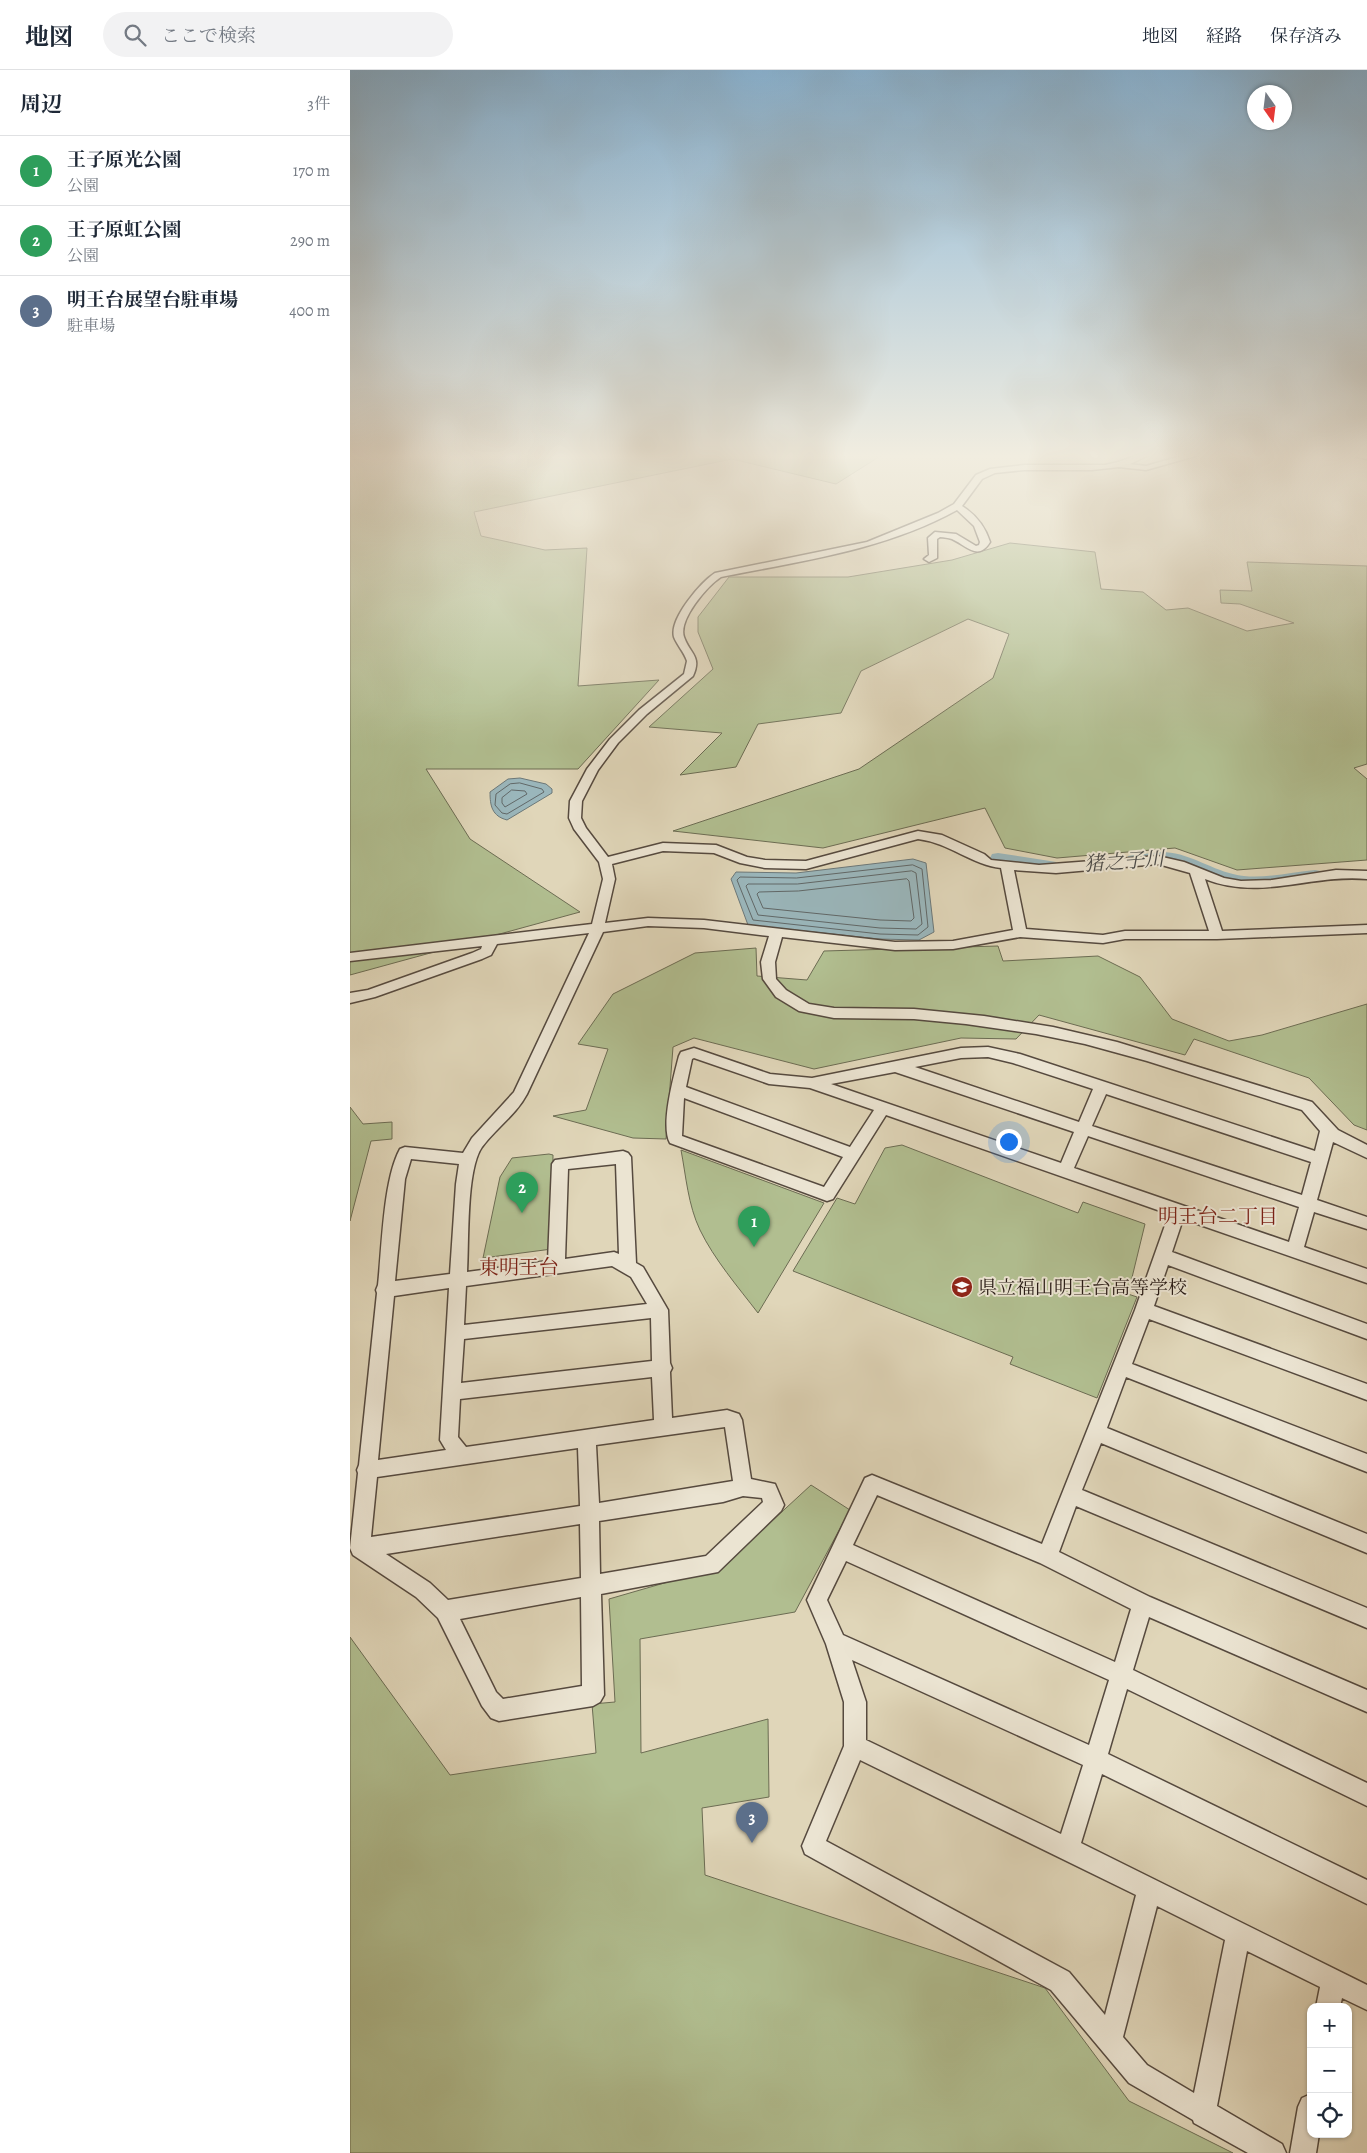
<!DOCTYPE html>
<html lang="ja">
<head>
<meta charset="utf-8">
<style>
  :root { --surface:#fff; --page:#f2f2f3; --text:#1f2937; --muted:#747a83; --line:#e0e1e3; --accent:#db2777 }
  body { margin:0; font-family:Alegreya,"Noto Serif JP",serif; background:var(--page); color:var(--text) }
  .controls { position:absolute; right:15px; bottom:15px; display:grid; overflow:hidden; border-radius:10px; box-shadow:0 1px 4px #0004 }
  .controls button { width:45px; height:45px; display:grid; place-items:center; padding:0; border:0; border-bottom:1px solid var(--line); background:var(--surface); color:var(--text); font:25px sans-serif }
  .compass { position:absolute; left:897px; top:15px; width:45px; height:45px; border-radius:50%; background:var(--surface); box-shadow:0 1px 4px #0004; rotate:166deg }
  .you { position:absolute; left:658px; top:1071px; width:18px; height:18px; margin:-12px; border:4px solid #fff; border-radius:50%; background:#1a73e8; box-shadow:0 0 0 8px #1a73e833 }
  .badge { display:grid; place-items:center; width:32px; height:32px; border-radius:50%; background:var(--accent); color:#fff; font-size:16px; font-weight:700 }
  .pin { position:absolute; translate:-50% -41px; filter:drop-shadow(0 1px 2px #0008) }
  .pin::after { content:''; position:absolute; top:26px; width:18px; height:15px; background:inherit; clip-path:polygon(0 0,100% 0,50% 100%) }
  .list { margin:0; padding:0; list-style:none }
  h2 { display:flex; justify-content:space-between; align-items:center; height:65px; margin:0; padding:0 20px; font-size:21px }
  h2 small { font-size:16px; font-weight:400; color:var(--muted) }
  .list li { display:grid; grid-template-columns:32px 1fr auto; gap:15px; align-items:center; box-sizing:border-box; height:70px; padding:0 20px; border-top:1px solid var(--line) }
  .list b { display:block; font-size:19px; white-space:nowrap }
  .list p { margin:0; font-size:16px; white-space:nowrap; color:var(--muted) }
  .list em { font-size:16px; font-style:normal; color:var(--muted) }
  .icon { flex:none; width:28px; height:28px; fill:none; stroke:currentColor; stroke-width:2; stroke-linecap:round; stroke-linejoin:round }
  .map { position:relative; flex:none; width:1017px; height:2083px; overflow:hidden }
  header { display:flex; align-items:center; gap:30px; box-sizing:border-box; height:70px; padding:0 25px; background:var(--surface); border-bottom:1px solid var(--line) }
  header strong { font-size:24px }
  nav { display:flex; gap:28px; margin-inline-start:auto; font-size:18px }
  .search { width:350px; height:45px; background:var(--page); display:flex; align-items:center; gap:12px; box-sizing:border-box; padding:0 18px; border-radius:28px; color:var(--muted); font-size:19px }
  main { display:flex }
  aside { flex:1; background:var(--surface) }
  .map>svg:first-child { display:block }
  .green { fill:#b1be90; stroke:#6c6c53 }
  .water { fill:#9ab6bb; stroke:#6c7879 }
  .lines { fill:none; stroke-linecap:round; stroke-linejoin:round }
  .shore { stroke:#616868; stroke-width:1 }
  .river { fill:#9ab6bb; fill-rule:evenodd }
  .minor-casing { stroke:#564a3f; stroke-width:3 }
  .minor { fill:#ebe4d2; fill-rule:evenodd }
  .labels { text-anchor:middle; stroke-width:4; stroke-linejoin:round; paint-order:stroke }
  .poi-label { font-size:19px; fill:#281b16; stroke:#ebe4d2; text-anchor:start }
  .water-label { font-size:20px; font-style:italic; fill:#4a4a48; stroke:#ebe4d2 }
  .neighbourhood-label { font-size:20px; fill:#7a1f14; stroke:#ebe4d2 }
</style>
</head>
<body>
<header>
<strong>地図</strong>
<div class="search"><svg class="icon" aria-label="search" viewBox="0 0 24 24"><circle cx="10" cy="10" r="6"/><path d="M15 15l6 6"/></svg>ここで検索</div>
<nav><a>地図</a><a>経路</a><a>保存済み</a></nav>
</header>
<main>
<aside>
<h2>周辺<small>3件</small></h2>
<ul class="list">
<li><span class="badge" style="background:#2e9e5b">1</span><div><b>王子原光公園</b><p>公園</p></div><em>170 m</em></li>
<li><span class="badge" style="background:#2e9e5b">2</span><div><b>王子原虹公園</b><p>公園</p></div><em>290 m</em></li>
<li><span class="badge" style="background:#5c6f8a">3</span><div><b>明王台展望台駐車場</b><p>駐車場</p></div><em>400 m</em></li>
</ul>
</aside>
<div class="map">
<svg width="1017" height="2083" viewBox="0 0 1017 2083">
  <rect width="100%" height="100%" fill="#e0d6b9"/>
  <filter id="stains"><feTurbulence type="fractalNoise" baseFrequency=".004" numOctaves="4"/><feColorMatrix values="0 0 0 0 .2 0 0 0 0 .09 0 0 0 0 .02 0 0 0 .5 -.17"/></filter>
  <radialGradient id="worn" r=".72"><stop offset=".6" stop-color="#630" stop-opacity="0"/><stop offset="1" stop-color="#630" stop-opacity=".3"/></radialGradient>
  <path class="green" d="M0 385H532L486 414 382 389 124 442 131 466 195 480 237 478 228 616 309 610 228 699H76L120 769 230 842 0 905Z
    M660 473 745 482 751 519 793 522 816 540 838 538 897 561 944 553 890 534 871 533 870 520 902 521 897 492 1017 496V694L1004 698 1017 709V790L887 800 825 778 707 788 655 778 635 738 473 778 323 761 509 699 643 608 659 564 618 549 511 601 491 643 408 654 386 697 330 705 372 663 299 657 363 599 348 562V547L379 507H498L602 490Z
    M648 876 653 891 748 886 790 907 822 949 879 971 912 965 1017 934V1060L1004 1055 959 1008 844 969 835 985 689 945 666 969 611 968 464 999 344 968 323 977 316 1069 283 1068 203 1046 236 1040 258 979 228 974 263 924 345 883 406 878 407 906 457 910 474 881Z
    M0 1037 13 1054 42 1052V1069L21 1071 0 1151Z
    M552 1075 728 1143 733 1132 795 1154 778 1224 787 1227 747 1328 660 1294 663 1287 443 1201 487 1128 505 1134 535 1078Z
    M331 1080 474 1133 408 1243C388 1217 364 1189 350 1160 338 1135 336 1106 331 1080Z
    M199 1084 203 1085 202 1179 133 1188 150 1107 162 1088Z
    M461 1415 500 1440 445 1542 290 1569 291 1683 418 1649 419 1727 352 1738 355 1805 695 1918 779 2031 883 2083H0V1567L100 1705 246 1683 242 1634 265 1632 259 1529 373 1496Z"/>
  <path class="water" d="M170 708 196 714 202 719V723L157 750C142 746 140 736 140 722L158 709Z
    M563 789 576 793 584 862 569 870 529 869 398 855 381 809 386 802 446 803Z"/>
  <g class="lines">
    <path class="shore" d="M170 713 192 719 194 722 157 744 152 743 145 735 146 724 160 714Z
      M162 720 175 721 177 724 155 737 152 733V728Z
      M563 795 572 799 578 857 568 865 530 864 403 850 387 810 390 807 446 808Z
      M562 801 566 803 572 854 566 859 530 858 408 845 396 816 398 814H447Z
      M557 809 559 811 564 848 561 851 530 850 413 838 407 824 409 822 448 821Z"/>
    <path class="river" d="M809 782C836 781 858 798 883 804 909 811 939 802 965 800L971 801 973 805 971 809 965 810C936 813 906 821 877 813 858 808 840 796 820 792 806 790 792 797 778 794L776 790 778 786Z
      M648 783 700 791 706 792 708 796 706 800 700 801 642 792 640 788 642 784Z"/>
    <g class="minor-casing">
      <path id="minor" d="M788 385H799L780 394 796 396 834 385H849L796 400 769 397 742 400H674L645 403 632 409 612 436C626 445 635 456 640 472 628 492 616 475 602 469 598 468 594 467 590 467L587 469V488L579 492 574 489 579 485 578 468 585 462 606 464 626 476 629 475 630 472 624 456 607 440C535 480 451 491 371 507 357 516 328 550 334 567 340 584 352 586 343 606L297 644 268 673 248 700 232 731 231 748 236 758 258 787 313 773 366 775 397 787 415 790 456 791 568 761 592 765 634 784 641 790 689 795 808 786 834 792 874 808 891 811 922 810 986 800 1017 801V809C960 804 911 831 855 809L872 861 1017 855V863L867 869H775L753 873 670 867 603 879 545 880 432 867 425 892 426 909 436 920 459 934 484 938 564 939 634 946 703 957 767 972 962 1032 988 1060 1017 1075V1088L983 1072 967 1130 1017 1147V1159L964 1142 954 1177 1017 1199V1213L833 1149 822 1182 1017 1254V1269L818 1195 804 1236 1017 1314V1330L799 1249 782 1294 1017 1384V1402L776 1307 757 1358 1017 1464V1483L751 1373 732 1420 1017 1538V1558L726 1436 709 1482 800 1527 1017 1620V1642L799 1547 783 1600 1017 1713V1736L777 1619 758 1684 1017 1810V1834L752 1704 731 1773 1017 1915V1940L992 1928 990 1937H966L970 1917 897 1881 867 2036 932 2074 936 2083H898L844 2053 843 2050 779 2013 701 1920 455 1784 452 1776 494 1676V1632L476 1574 457 1530 515 1408 522 1405 692 1474 785 1240 819 1144 536 1045 483 1129 477 1131 320 1073C310 1056 324 1005 329 986L331 982 344 978 420 1004 462 1008 611 978 638 977 670 984 965 1081 970 1061 952 1040 797 991 735 974 686 964 616 954 564 949 484 948 449 941 426 927 413 909 411 892 419 866 354 858 298 856 253 862 177 1024C166 1045 146 1058 132 1077 116 1100 119 1171 117 1202L198 1191 202 1094 205 1090 273 1081 278 1083 281 1087 286 1193 293 1197 318 1240 320 1293 322 1298 320 1302 322 1348 377 1340 389 1344 392 1350 401 1409 425 1414 434 1435 431 1441 368 1502 251 1524 254 1625 250 1632 243 1636 149 1651 141 1648 132 1636 88 1548 66 1527 3 1485 0 1478 8 1403 7 1400 9 1395 27 1223 26 1220 28 1215C32 1179 33 1110 50 1079L55 1077 113 1083 122 1068 164 1022 239 863 147 874 141 885 132 889 25 927 0 933V923L18 920 122 883 131 879 132 876 0 891V883L242 854 253 809 249 792 224 759 219 748 220 731 237 699 260 669 289 640 334 604 337 591C334 582 327 575 324 567 319 549 351 512 365 503L517 472 588 443 604 434 626 405 640 399 674 395H755L768 392ZM568 769C600 773 622 795 651 798L663 860 603 871 545 872 354 850 298 848 255 853 265 809 262 794 313 781 364 783 390 793 415 798 456 799ZM808 794 840 803 859 861H775L753 865 676 859 664 800 706 803ZM638 987 663 993 743 1019 729 1052 565 997 611 988ZM344 988 419 1014 460 1018 524 1040 500 1077 336 1017 342 989ZM545 1002 724 1062 711 1093 481 1014ZM756 1024 961 1092 952 1125 742 1056ZM334 1028 493 1087 474 1117 332 1066ZM738 1066 949 1137 939 1172 724 1098ZM61 1089 109 1094 106 1114 100 1204 45 1211 55 1109ZM266 1094 269 1184 264 1182 215 1189 218 1099ZM262 1196 281 1207 297 1234 114 1255 116 1216ZM99 1218 90 1370 96 1380 28 1390 44 1226ZM301 1248 302 1291 111 1313 114 1269ZM302 1307 304 1350 116 1377 108 1367 110 1329ZM375 1357 383 1411 249 1433 246 1375ZM228 1378 230 1436 21 1467 27 1407ZM527 1425 690 1493 781 1539 765 1592 503 1475ZM393 1426 412 1428 413 1432 356 1486 250 1504 249 1451 373 1432ZM230 1454 231 1508 98 1530 80 1513 36 1484ZM496 1491 759 1610 739 1675 493 1565 477 1530ZM231 1527 232 1616 153 1629 146 1622 110 1549ZM502 1590 733 1695 711 1764 516 1670V1632ZM510 1690 786 1825 755 1945 719 1902 476 1771ZM807 1836 875 1870 844 2023 797 1995 773 1967Z
        M1006 385H1017V389L1007 387Z
        M961 2024V2064H969L966 2083H940L948 2037 952 2028Z"/>
    </g>
    <use href="#minor" class="minor"/>
  </g>
  <linearGradient id="sky" x2="0" y2="1"><stop stop-color="#89b5d6"/><stop offset="0.57" stop-color="#f1ede0"/><stop offset="1" stop-color="#f1ede0" stop-opacity="0"/></linearGradient>
  <rect width="1017" height="677" fill="url(#sky)"/>
  <defs>
    <g id="school-disc" transform="scale(1.125)"><circle r="9.5" fill="#8f2418" stroke="#ebe4d2"/><path d="M0-5L7-2L0 1L-7-2ZM-4 1L0 2.5L4 1V4Q0 6-4 4Z" fill="#fff"/></g>
  </defs>
  <g fill-rule="evenodd">
    <use href="#school-disc" x="612" y="1217"/>
  </g>
  <g class="labels">
    <g class="poi-label">
      <text x="628" y="1224">県立福山明王台高等学校</text>
    </g>
    <g class="water-label">
      <text transform="translate(774 791) rotate(-4)" y="7">猪之子川</text>
    </g>
    <g class="neighbourhood-label">
      <text x="868" y="1153">明王台二丁目</text>
      <text x="169" y="1204">東明王台</text>
    </g>
  </g>
  <rect width="100%" height="100%" filter="url(#stains)"/>
  <rect width="100%" height="100%" fill="url(#worn)"/>
</svg>
<div class="controls">
<button>+</button>
<button>−</button>
<button><svg class="icon" aria-label="locate" viewBox="0 0 24 24"><circle cx="12" cy="12" r="6"/><path d="M12 2v4M12 18v4M2 12h4M18 12h4"/></svg></button>
</div>
<svg class="compass" viewBox="-18 -18 36 36"><path d="M0-13l5 13h-10z" fill="#e53935"/><path d="M0 13l5-13h-10z" fill="#747a83"/></svg>
<div class="you"></div>
<div class="pin badge" style="left:404px;top:1177px;background:#2e9e5b">1</div>
<div class="pin badge" style="left:172px;top:1143px;background:#2e9e5b">2</div>
<div class="pin badge" style="left:402px;top:1773px;background:#5c6f8a">3</div>
</div>
</main>
</body>
</html>
